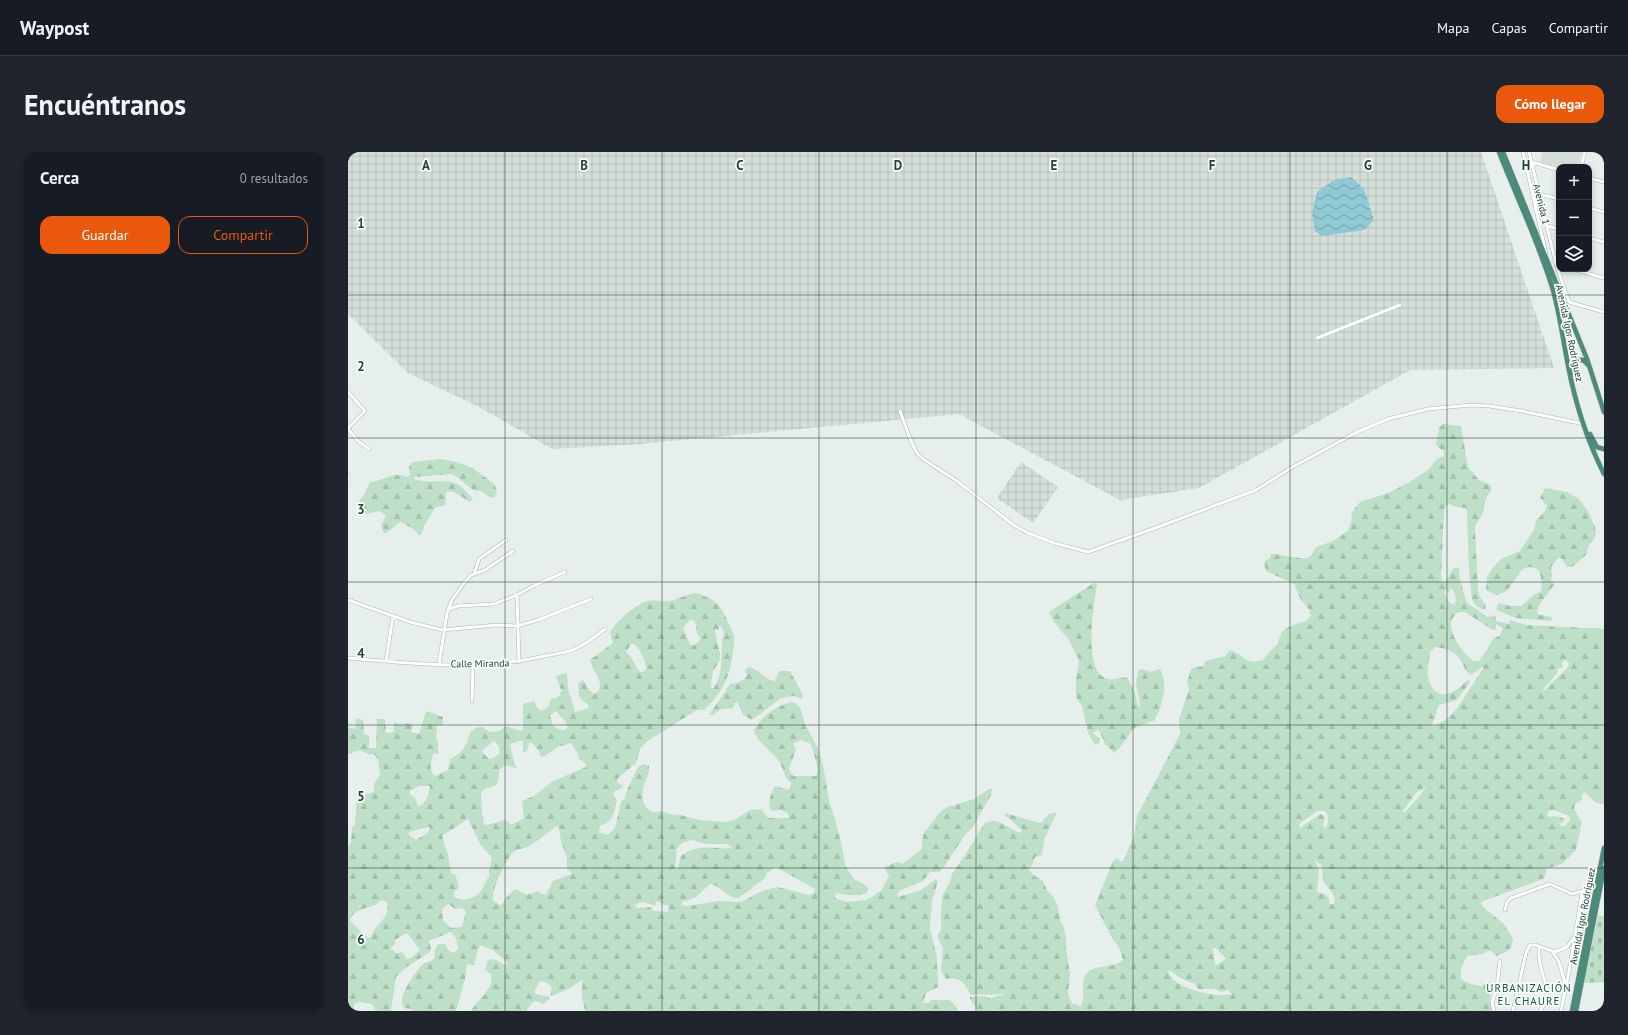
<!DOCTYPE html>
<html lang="es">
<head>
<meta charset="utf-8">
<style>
  :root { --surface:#171b24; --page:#20242c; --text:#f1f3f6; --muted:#9ea1a6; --line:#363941; --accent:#ea580c }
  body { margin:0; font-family:"PT Sans",sans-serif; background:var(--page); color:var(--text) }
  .controls { position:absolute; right:12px; top:12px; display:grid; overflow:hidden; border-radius:8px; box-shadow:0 2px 6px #0003 }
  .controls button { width:36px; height:36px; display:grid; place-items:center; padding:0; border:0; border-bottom:1px solid var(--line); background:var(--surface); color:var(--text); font:20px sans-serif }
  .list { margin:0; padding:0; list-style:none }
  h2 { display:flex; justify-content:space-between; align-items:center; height:52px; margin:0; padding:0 16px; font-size:17px }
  h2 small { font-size:13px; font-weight:400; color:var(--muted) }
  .actions { display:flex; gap:8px; padding:12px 16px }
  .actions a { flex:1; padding:9px 0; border:1px solid var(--accent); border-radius:12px; text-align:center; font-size:14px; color:var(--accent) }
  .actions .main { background:var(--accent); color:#fff }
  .icon { flex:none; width:22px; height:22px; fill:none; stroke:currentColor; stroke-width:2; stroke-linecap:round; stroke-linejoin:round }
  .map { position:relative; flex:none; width:1256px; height:859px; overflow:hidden; border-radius:12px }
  header { display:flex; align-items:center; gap:24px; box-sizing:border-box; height:56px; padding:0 20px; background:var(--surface); border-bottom:1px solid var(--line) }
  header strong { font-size:19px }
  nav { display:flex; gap:22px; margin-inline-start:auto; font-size:14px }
  .intro { display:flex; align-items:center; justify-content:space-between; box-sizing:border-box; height:96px; padding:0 24px }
  h1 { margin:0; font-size:28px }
  .button { padding:10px 18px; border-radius:12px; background:var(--accent); color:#fff; font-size:14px; font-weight:700 }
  main { display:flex; gap:24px; padding:0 24px }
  aside { flex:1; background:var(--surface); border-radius:12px; box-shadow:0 2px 6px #0003 }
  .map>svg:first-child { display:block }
  .built { fill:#d4dfda }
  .industrial { fill:url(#industrial-grid) }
  .forest { fill:url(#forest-firs); fill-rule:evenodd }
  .cemetery { fill:url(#cemetery-stones) }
  .water { fill:url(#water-waves) }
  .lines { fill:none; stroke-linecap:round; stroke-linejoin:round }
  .minor-casing { stroke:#a8b8b2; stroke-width:4 }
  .trunk-casing { stroke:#c2cac8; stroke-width:5.5 }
  .minor { stroke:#fff; stroke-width:3 }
  .trunk { stroke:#4c8a7c; stroke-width:4.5 }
  .grid { fill:none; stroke:#24423a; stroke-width:1; stroke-opacity:0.55 }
  .labels { text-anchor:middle; stroke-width:3.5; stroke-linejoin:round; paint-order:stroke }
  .street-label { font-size:10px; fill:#24423a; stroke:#f7fbf9 }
  .neighbourhood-label { font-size:11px; letter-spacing:1px; fill:#1f5548; stroke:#f7fbf9 }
  .grid-label { font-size:13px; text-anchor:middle; font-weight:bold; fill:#24423a; stroke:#f7fbf9; stroke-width:3.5; stroke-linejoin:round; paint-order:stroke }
</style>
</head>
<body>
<header>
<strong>Waypost</strong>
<nav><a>Mapa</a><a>Capas</a><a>Compartir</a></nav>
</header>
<div class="intro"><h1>Encuéntranos</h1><a class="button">Cómo llegar</a></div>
<main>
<aside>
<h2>Cerca<small>0 resultados</small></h2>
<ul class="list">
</ul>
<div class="actions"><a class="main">Guardar</a><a>Compartir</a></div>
</aside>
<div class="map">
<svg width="1256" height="859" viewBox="0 0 1256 859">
  <defs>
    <pattern id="industrial-grid" width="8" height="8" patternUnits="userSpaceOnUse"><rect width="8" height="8" fill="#d4dfda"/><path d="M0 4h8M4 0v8" fill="none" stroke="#b6c1bc"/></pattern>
    <pattern id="forest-firs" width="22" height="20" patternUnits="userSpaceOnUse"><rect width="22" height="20" fill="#bfe0c8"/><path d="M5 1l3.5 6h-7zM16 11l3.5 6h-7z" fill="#a4c1ad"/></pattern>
    <pattern id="cemetery-stones" width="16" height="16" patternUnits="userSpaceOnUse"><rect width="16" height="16" fill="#bfe0c8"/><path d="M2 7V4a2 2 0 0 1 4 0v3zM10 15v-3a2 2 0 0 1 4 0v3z" fill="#a4c1ad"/></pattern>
    <pattern id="water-waves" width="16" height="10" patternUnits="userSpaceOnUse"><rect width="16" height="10" fill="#8ec9d4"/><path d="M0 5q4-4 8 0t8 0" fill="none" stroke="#74a5ad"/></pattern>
  </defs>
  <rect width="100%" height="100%" fill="#e6efeb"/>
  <path class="built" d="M1194 0H1234L1229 15H1211L1192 10Z"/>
  <path class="industrial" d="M0 0H1133L1206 216 1062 218 851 336 772 348 611 262 292 292 204 297 131 255 60 221 0 162Z
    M673 310 710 335 685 371 649 346Z"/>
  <path class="forest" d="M1095 272 1113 274 1120 315 1131 328 1143 333V339C1136 346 1137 354 1134 363 1131 369 1128 370 1127 377L1130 436 1131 443 1138 454 1137 457H1135L1128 454 1124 447 1121 419 1119 359 1118 356 1108 355 1101 352 1097 355 1096 358 1093 424 1094 430H1097L1105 417 1109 415 1111 417 1112 428 1119 451 1140 465 1147 463 1148 469 1161 472 1162 468 1178 473 1256 477V652L1248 651 1237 640 1234 642V648L1227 652 1226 657 1234 670 1228 698 1214 712 1198 717V722L1195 727 1133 750 1135 755 1156 772 1165 787C1163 800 1160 799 1149 804L1143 799H1141L1133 802 1119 804 1113 816V827L1122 832 1133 834 1142 829 1144 831 1142 847 1144 859H630L622 847V845L637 844 644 847 648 844 655 843 656 842 624 843 622 842C617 830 611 825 598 827L593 818 595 796 589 784 593 778V760L594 744 602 730 604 722 617 703 636 672C649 663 660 677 672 681L674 679 673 677 657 663V661L692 671 694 670 701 662 709 660 696 688 694 703 687 705 685 711 681 718 684 722 695 729 699 738 706 746 710 754 712 768 716 776 718 786V796L722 822 720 843 725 853 728 852 732 855C739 847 731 830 739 821 747 812 764 817 775 808L772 797 764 786 747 753 765 709 769 706 773 710 776 708 787 680 789 664 832 582 831 567 841 537 839 530 843 517 848 515 856 514 857 509 877 504 882 498C896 502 896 514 915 508L922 499 929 493 934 480 937 477 945 473 958 469 963 464 962 459 953 448 946 432 918 419 916 411 917 409 922 406 923 402H926L958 407 963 404 968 395 983 390 1000 379 1003 370 1004 360 1012 350 1040 341 1060 331 1081 317 1089 307 1096 304V299L1091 296 1088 292 1091 276ZM1103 436 1105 438 1108 446 1107 451 1105 452 1101 450 1096 440 1097 438 1101 441ZM1111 460H1117L1145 478 1148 477V472L1155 476 1152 483 1144 488 1139 498 1131 509H1125C1114 500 1091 472 1111 460ZM1087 495C1098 496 1108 500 1114 510 1117 516 1117 520 1123 523L1134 515H1136L1108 558 1096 569 1086 574 1084 573 1091 553 1109 548 1122 530 1121 528 1118 529C1105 543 1087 551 1080 526 1078 517 1082 509 1082 500ZM1217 508 1221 511 1220 515 1195 540V538L1210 520 1209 516H1215L1214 510ZM1078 634C1077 638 1060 658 1055 661V659L1068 641 1075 637ZM1206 658 1221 664 1222 668 1217 674H1213L1212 672 1217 668 1215 666 1207 664 1201 665 1199 664 1200 659ZM969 659H976L979 661 980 669 978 676H977L975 674 977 664 972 662 952 676 951 672ZM967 708 974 714 975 729 985 742 987 749 985 752H982L981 746 977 742 969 740 971 718ZM866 796 869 797 878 807 867 814 865 797ZM820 819H823C828 824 839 830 846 831L850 837H867L873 840 880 838 884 842C870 847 823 836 820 819Z
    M92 307C108 309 122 313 134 323 140 328 147 330 149 339L146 346 140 344 133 339 125 338 105 322 67 325 65 326C73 333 97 326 109 332 112 333 123 344 125 347L122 350C115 347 107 337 98 340L97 353 87 356 76 374 74 382 71 383 64 376 52 370 41 379 36 382 33 373 38 364 31 359 19 362 12 357 11 349 16 343 22 330C32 330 41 322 51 323 54 323 57 325 60 325L62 323 61 314 65 310Z
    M1197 336 1219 340 1231 347 1241 361 1248 378 1247 386 1240 395 1239 402 1224 415H1219C1215 411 1216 405 1210 406L1203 415 1204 423 1203 428 1206 433 1191 453 1189 461C1193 465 1199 462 1204 466L1203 469 1167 466 1149 458 1150 451 1162 454H1173L1186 443 1193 439 1194 430 1191 419C1173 406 1169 429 1159 438 1156 441 1152 442 1148 443L1138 438 1139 425 1144 417 1153 407 1172 399 1186 378 1188 369 1197 359 1199 354 1192 346Z
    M746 431 749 432C746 452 735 516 757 526 764 529 772 526 779 525L787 540 790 555 792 554V552L788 532 790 519 794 517 803 520 812 517C821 534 814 552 807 568L786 576 771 597 766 601 757 592 751 578 747 579 745 581 752 587V589L750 592 747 593 740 581 734 554 730 549 728 544V527L731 508 721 488 706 470 701 460Z
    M348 441C369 448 371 451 380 470 382 475 385 479 386 484 387 489 386 494 385 499 383 523 374 542 356 558H349L298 590 292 597 288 611 270 626 269 631 274 633V636L267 639 265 642 269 649C265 663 267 668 252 674L251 680 260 683 267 676 273 650 277 646 279 638 287 621 291 614 296 612 301 614V616C301 624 296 630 295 638 293 651 299 664 313 659L321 662 332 663 352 668 376 670 386 668 402 658 413 657 420 666H441L440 661 432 658 424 659C419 651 422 642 427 634L440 638 442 636 443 631C435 624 437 622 433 613 428 602 408 590 406 578 414 564 429 552 445 550L451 554 454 560 457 573 470 596 475 613 481 648 492 685 498 715 506 727 516 732 520 736 519 741C510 744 498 744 489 741L487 743V746L499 750 518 748 533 739 541 724 536 715 549 710 554 712 573 698 574 695 575 682 593 659 600 655 626 647 641 637H644L643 643 625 675 617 683 595 716 591 720H582L575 729 553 738 549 742 550 745 573 738 588 727 590 729 584 749 582 776 589 805 590 835 578 841 575 851H580L584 848H601L605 851 610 859H237L234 844V828L222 836 204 844 202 842 204 835 197 830 192 829 186 840 188 842 201 845V847L195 852 188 849 185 850 178 859H123C129 848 147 837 143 822L137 818 140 808C149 804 152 814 159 812V810L145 798 133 793 130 797 126 813 119 812 117 827 108 859H65L64 857 56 856C47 847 68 819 75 812 78 809 83 810 86 807 88 801 85 797 91 792H97L101 799 106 801 110 797 108 786 103 780 83 788 81 789 83 797 82 800 57 816 48 825 43 859H28L24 852 11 850 6 852V859H0V695L3 690 4 676 7 672 9 645 26 640V632L32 623 30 608 27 603C24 602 20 603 18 601 11 598 9 597 3 602H0V575L7 577 8 566 15 568 16 582 21 584V596H28L29 567H37L38 581 46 580V570L54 573 57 571 65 572 63 580 71 582 78 559 95 565V573H89L88 588 90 589V602L86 601C82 609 81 619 87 624L100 618 102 607C117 600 117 594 123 579L131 575H134L142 580 151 579 158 574 173 579 175 578V552L186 549 189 556 193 559 200 555 203 547 208 546 212 543 213 538 208 524 219 521 220 537 227 560 241 556 240 552C228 545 232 543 230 532L235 528C239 532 241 540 246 542 261 534 244 520 242 508L265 491 262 481C267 470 288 452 299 449 307 447 314 450 321 449 331 447 337 443 348 441ZM342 468 347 469 349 481 353 487 345 494 342 492 335 476ZM372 473 376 480C376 484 374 487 374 490 373 506 375 524 365 537L363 535 365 519 372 508V500L370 494 367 480 369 477 371 479V474ZM283 492H286C293 498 297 508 299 517L295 520H292C287 513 284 505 278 500ZM208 559 217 569 220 575 217 578C206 578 204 573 202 563ZM174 588 175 591V601L179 599 181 591H184L191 599 192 604 195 605 210 595 223 591 230 602 231 607 238 612V615L205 629 186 644 174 649 176 666 163 673 158 668 138 673 136 672 134 660 133 641C137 634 145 637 149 631 154 624 146 619 158 613L168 616 162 594 163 592ZM453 588 463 592C465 600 472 617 468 624H445L441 617 448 597 445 591ZM146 589 151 595 152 601 146 606 141 607 137 603 134 598ZM71 634H82C81 641 78 652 71 654L69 652 68 647 62 642V639ZM120 667 133 693 144 706 141 717V725C137 729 136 735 133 739 126 747 115 750 106 745V740L110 737 111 734 107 722H103L100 702 94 684ZM79 675H82L80 681 68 688 61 683V680ZM207 675 210 674 211 676 213 689 219 706V717L224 722 205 729 198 743C185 739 194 738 179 743L168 737C162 740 157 747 154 752L152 753 145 749C142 740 159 704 167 699 170 697 175 697 179 695 189 690 198 682 207 675ZM343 688 359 692H379L384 695C380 697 377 696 372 696 358 695 344 695 333 704L330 716 327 718 329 696 336 690ZM428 715 467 737 466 741 461 743 430 735 416 738 393 750 371 749 339 754 334 753V750L348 745 362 732C374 734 379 747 391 746L417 726 419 721ZM34 748 39 750C43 767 27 771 23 785L20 786 3 770 2 766 9 759 27 753ZM309 749 316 753H321L320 760 306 759 302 755 290 756 286 755C293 746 301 753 309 754L307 751ZM100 752 107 757 114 756 118 760 114 775 103 776 95 768 94 757ZM58 781 60 782 72 798 62 807H59L54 800 49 801 42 797 47 792V788Z
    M401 515C411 517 416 528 427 529L431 519H442L455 543 454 547 446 544 433 546 404 568 395 563 390 550 387 551 385 556 373 557 365 563H361L382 532C388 532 396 529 399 523L397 518Z"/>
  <path class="cemetery" d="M1250 763 1256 765V830L1236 831Z"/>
  <path class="water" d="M1003 25 1016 37 1026 68 1016 78 974 84 967 79 964 61 969 40 986 28Z"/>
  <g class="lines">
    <g class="minor-casing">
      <path id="minor" d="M1175 0 1198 101
        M1181 0 1208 112 1221 150 1256 160
        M1255 0H1256
        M1184 10 1211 18
        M1233 15 1237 0
        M1241 26 1256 30
        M1191 42 1211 47
        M1241 56 1256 60
        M1199 74 1211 77
        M1241 86 1256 90
        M1225 117 1256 126
        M969 186 1052 153
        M0 240 17 259 0 276
        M552 259 563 289 569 301 575 307 609 329 667 374 680 381 706 391 740 400 810 375 908 338 943 316 1007 281 1040 267 1080 257 1124 253 1141 254 1174 259 1236 272
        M0 277 10 289 21 297
        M0 323V329
        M126 422 137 418 165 399
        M169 443 171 510
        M0 448 62 470 94 478 149 473 169 474 190 468 243 447
        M101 457 110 454 146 452 169 443 187 433 217 420
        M0 506C65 512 133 519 197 504 207 502 217 501 227 497 238 492 247 485 257 477
        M38 509 45 464
        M91 512 99 461 104 448 116 431 123 423 126 422 131 407 158 388
        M124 549 125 513
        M1157 758 1159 750 1163 746 1202 732 1224 742 1238 738
        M1191 795C1191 800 1191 806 1192 811 1195 830 1206 840 1192 859
        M1204 799 1211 810 1218 835
        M1146 859 1144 851 1149 834 1152 809
        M1165 859 1178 801 1182 793H1187L1207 800 1219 795 1226 785
        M1213 859 1221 819 1234 742 1240 738 1249 736"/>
    </g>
    <g class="trunk-casing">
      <path id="trunk" d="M1151 0C1169 46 1191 91 1205 138 1212 163 1215 188 1220 213 1227 250 1239 288 1256 322
        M1155 0 1239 207 1256 260
        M1223 221 1224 213 1229 208H1235L1240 213
        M1242 282 1249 295 1256 297
        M1224 859 1256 696
        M1228 859 1256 716"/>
    </g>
    <use href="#minor" class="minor"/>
    <use href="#trunk" class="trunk"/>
  </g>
  <path class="grid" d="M157 0V859M314 0V859M471 0V859M628 0V859M785 0V859M942 0V859M1099 0V859M0 143H1256M0 286H1256M0 430H1256M0 573H1256M0 716H1256"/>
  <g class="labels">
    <g class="street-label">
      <text transform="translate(1194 52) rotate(76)" y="4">Avenida 1</text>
      <text transform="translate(1222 181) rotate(78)" y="4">Avenida Igor Rodríguez</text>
      <text transform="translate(132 511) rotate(-1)" y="4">Calle Miranda</text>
      <text transform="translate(1234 764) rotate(-79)" y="4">Avenida Igor Rodríguez</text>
    </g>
    <g class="neighbourhood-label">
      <text x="1181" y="840">URBANIZACIÓN<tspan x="1181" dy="13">EL CHAURE</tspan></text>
    </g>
  </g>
  <g class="grid-label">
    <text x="78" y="18">A</text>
    <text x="236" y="18">B</text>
    <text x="392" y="18">C</text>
    <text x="550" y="18">D</text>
    <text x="706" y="18">E</text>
    <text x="864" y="18">F</text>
    <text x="1020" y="18">G</text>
    <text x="1178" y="18">H</text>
    <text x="13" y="76">1</text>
    <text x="13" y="219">2</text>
    <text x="13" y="362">3</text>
    <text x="13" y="506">4</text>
    <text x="13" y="649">5</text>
    <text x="13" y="792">6</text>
  </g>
</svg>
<div class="controls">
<button>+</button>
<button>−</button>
<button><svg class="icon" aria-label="layers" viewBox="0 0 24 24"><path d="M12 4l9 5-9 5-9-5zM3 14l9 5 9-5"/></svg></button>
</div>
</div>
</main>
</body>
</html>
